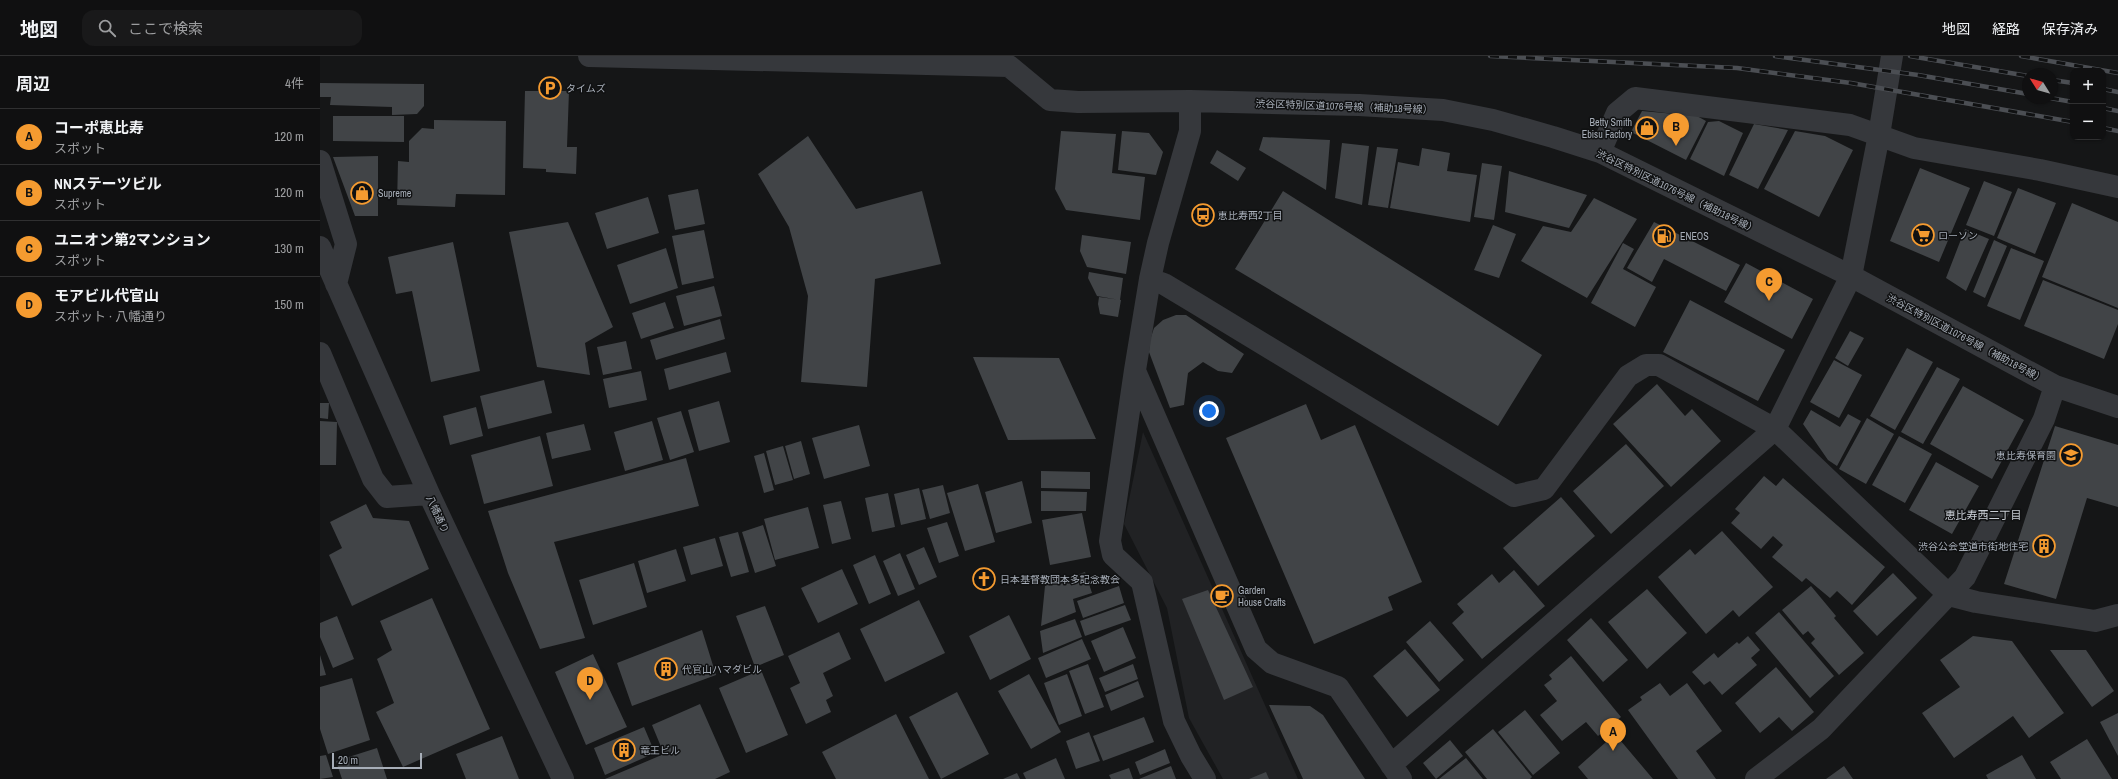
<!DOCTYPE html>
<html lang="ja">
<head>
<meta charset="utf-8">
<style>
  :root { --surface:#101011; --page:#19191a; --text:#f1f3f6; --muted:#9c9d9f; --line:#303031; --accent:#f59b30 }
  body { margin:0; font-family:"Archivo Narrow","Noto Sans JP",sans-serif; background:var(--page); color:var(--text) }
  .controls { position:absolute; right:12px; top:12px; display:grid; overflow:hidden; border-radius:8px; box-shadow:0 1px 3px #0004 }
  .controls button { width:36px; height:36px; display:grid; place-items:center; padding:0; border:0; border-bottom:1px solid var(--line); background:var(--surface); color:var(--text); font:20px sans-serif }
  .compass { position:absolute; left:1702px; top:12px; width:36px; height:36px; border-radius:50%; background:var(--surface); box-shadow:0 1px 3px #0004; rotate:307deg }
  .scale { position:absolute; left:12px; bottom:10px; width:90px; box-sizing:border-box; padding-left:4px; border:2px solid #a7aeb8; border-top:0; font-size:11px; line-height:14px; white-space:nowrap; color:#a7aeb8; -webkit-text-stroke:3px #101112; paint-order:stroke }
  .you { position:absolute; left:889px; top:355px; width:14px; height:14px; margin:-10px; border:3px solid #fff; border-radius:50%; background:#1a73e8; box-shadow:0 0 0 6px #1a73e833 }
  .badge { display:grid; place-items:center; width:26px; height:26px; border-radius:50%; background:var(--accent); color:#111; font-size:13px; font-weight:700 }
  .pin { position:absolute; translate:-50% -33px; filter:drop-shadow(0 1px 2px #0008) }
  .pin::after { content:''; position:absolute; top:21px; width:14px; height:12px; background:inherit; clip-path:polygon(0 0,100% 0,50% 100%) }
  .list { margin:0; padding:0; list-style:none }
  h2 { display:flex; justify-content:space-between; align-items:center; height:52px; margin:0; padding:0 16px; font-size:17px }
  h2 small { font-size:13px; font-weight:400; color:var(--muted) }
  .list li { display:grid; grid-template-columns:26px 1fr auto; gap:12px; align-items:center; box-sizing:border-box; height:56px; padding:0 16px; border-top:1px solid var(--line) }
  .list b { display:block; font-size:15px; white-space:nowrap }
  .list p { margin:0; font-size:13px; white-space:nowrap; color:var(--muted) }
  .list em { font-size:13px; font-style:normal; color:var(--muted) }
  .icon { flex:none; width:22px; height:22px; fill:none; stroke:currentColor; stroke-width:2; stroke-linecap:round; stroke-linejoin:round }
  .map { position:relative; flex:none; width:1798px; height:723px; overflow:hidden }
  header { display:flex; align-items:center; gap:24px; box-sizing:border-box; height:56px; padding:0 20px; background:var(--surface); border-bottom:1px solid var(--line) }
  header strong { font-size:19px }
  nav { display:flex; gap:22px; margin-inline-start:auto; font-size:14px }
  .search { width:280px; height:36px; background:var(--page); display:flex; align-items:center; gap:10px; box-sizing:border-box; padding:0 14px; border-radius:12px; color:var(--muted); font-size:15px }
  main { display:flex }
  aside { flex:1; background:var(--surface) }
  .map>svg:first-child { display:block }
  .built { fill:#212224 }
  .building { fill:#414447 }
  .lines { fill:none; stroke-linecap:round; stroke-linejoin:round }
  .minor { stroke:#36383c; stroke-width:22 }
  .rail-casing { stroke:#4b4e53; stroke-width:4.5 }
  .rail { stroke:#101112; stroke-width:3; stroke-dasharray:9; stroke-linecap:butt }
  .labels { text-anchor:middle; stroke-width:3; stroke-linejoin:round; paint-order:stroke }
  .poi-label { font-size:10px; fill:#a7aeb8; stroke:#101112; text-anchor:start }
  .street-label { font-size:10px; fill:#a7aeb8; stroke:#101112 }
  .neighbourhood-label { font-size:11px; fill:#c8cdd4; stroke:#101112 }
</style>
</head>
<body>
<header>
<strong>地図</strong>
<div class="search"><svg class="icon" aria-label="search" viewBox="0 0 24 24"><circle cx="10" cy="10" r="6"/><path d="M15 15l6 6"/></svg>ここで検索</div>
<nav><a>地図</a><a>経路</a><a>保存済み</a></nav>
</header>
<main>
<aside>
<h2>周辺<small>4件</small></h2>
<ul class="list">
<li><span class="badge">A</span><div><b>コーポ恵比寿</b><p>スポット</p></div><em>120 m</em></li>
<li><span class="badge">B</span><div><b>NNステーツビル</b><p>スポット</p></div><em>120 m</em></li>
<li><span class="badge">C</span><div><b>ユニオン第2マンション</b><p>スポット</p></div><em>130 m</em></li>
<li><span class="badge">D</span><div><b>モアビル代官山</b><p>スポット · 八幡通り</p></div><em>150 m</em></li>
</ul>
</aside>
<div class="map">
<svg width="1798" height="723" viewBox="0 0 1798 723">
  <rect width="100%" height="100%" fill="#151617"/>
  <path class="built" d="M823 376 978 723H903L869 662 847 552 804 468Z"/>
  <path class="building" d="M0 27 104 28V50L97 58 72 59V51L10 49 11 41H0Z
    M205 35H249L247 91H257L256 118 226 116V113L203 112Z
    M1322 55 1377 60 1386 65 1366 104 1311 76Z
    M13 60H84V86L13 85Z
    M114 64 186 65 185 139 136 138 135 151 77 149 78 105 89 106V85L102 72 114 73Z
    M1399 65 1423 77 1404 120 1370 103 1388 66Z
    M1434 68 1468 74 1438 133 1409 119Z
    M741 75 796 78 792 117 825 121 820 164 746 154 735 133Z
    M802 75 829 77 843 96 836 119 798 114Z
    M1475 75 1505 80 1533 94 1499 161 1444 133Z
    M488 80 536 153 602 135 621 208 555 223 547 331 481 326 488 240 469 171 438 118Z
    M943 81 1010 84 1006 134 939 94Z
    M1022 87 1049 90 1042 149 1015 142Z
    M1057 91 1078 93 1068 152 1048 149Z
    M1102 92 1130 97 1127 115 1157 119 1150 166 1070 152 1078 106 1099 110Z
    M897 94 926 112 918 125 890 107Z
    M58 100V160H35L13 101Z
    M1162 107 1182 110 1174 164 1154 161Z
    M1600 112 1650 132 1619 206 1570 185Z
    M1189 115 1267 139 1249 172 1185 156Z
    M1664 125 1692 136 1674 180 1646 169Z
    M1698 132 1736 147 1715 198 1677 182Z
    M378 133 385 168 355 174 348 139Z
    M963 135 1222 299 1178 370 915 213Z
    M328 141 339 177 287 193 275 157Z
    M1274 142 1317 163 1267 242 1201 205 1223 170 1251 176Z
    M1752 147 1798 166V252L1722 221Z
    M248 166 293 271 265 287 270 319 217 311 189 176Z
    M1334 166 1420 209 1406 235 1344 203 1332 226 1307 212Z
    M1173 169 1196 178 1179 222 1154 214Z
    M1645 173 1669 183 1646 235 1626 222Z
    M384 174 394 222 362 229 352 180Z
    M762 179 811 186 806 218 767 211 760 195Z
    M1674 184 1687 190 1665 242 1653 236Z
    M133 186 160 315 111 326 92 235 76 238 68 201Z
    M1303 187 1314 193 1303 213 1336 231 1315 271 1271 247Z
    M346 192 358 232 310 248 297 209Z
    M1691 192 1724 205 1700 264 1667 250Z
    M1426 207 1493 243 1472 283 1404 246Z
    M769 216 803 222 800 244 777 240 768 222Z
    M1723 224 1798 254V268L1784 303 1704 270Z
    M394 230 402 260 364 270 356 240Z
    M779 241 801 244 798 261 780 258 778 248Z
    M1370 244 1465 294 1438 345 1343 296Z
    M345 246 354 272 321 283 312 257Z
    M856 259H866L924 298 912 317 898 315 883 306 868 317 864 349 850 352 829 296 830 284 834 272 843 264Z
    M400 263 405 283 336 304 330 284Z
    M1530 275 1544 282 1528 310 1515 302Z
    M306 285 312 313 283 319 277 291Z
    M1587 292 1613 306 1575 374 1550 360Z
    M406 296 411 316 349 334 344 313Z
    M653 301 739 302 776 383 688 384Z
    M1514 304 1542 319 1519 362 1490 346Z
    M1617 311 1640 323 1603 388 1581 376Z
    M321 315 327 344 289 352 283 323Z
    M224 324 232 357 168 373 160 340Z
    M1337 328 1365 360 1372 353 1401 385 1351 431 1293 368Z
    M1643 330 1704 364 1672 423 1610 388Z
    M399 345 410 386 379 395 368 354Z
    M0 347H9L8 363 0 362Z
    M986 348 1001 384 1035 369 1102 526 1068 541 1073 554 994 588 906 382Z
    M156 351 163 380 130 389 123 360Z
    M1491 354 1520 371 1528 358 1541 365 1517 410 1508 404 1483 368Z
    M361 355 374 396 350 404 337 362Z
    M1547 362 1574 378 1546 428 1519 413Z
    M0 365 17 366 16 409H0Z
    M332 365 343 404 305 415 294 376Z
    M264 368 271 394 232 403 226 377Z
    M539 369 550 410 504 423 492 382Z
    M1735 370 1798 389V451L1767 442 1736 543 1684 528Z
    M220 380 233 430 164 448 151 399Z
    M1579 380 1612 398 1585 447 1552 429Z
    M481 385 490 418 474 423 465 390Z
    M1306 388 1344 430 1291 478 1253 435Z
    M463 390 473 424 455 429 446 395Z
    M444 397 454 434 444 437 434 400Z
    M366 402 379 450 234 486 265 582 220 593 188 517 168 455Z
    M1616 406 1659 430 1632 478 1589 454Z
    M721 415 770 416V433L721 432Z
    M1444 420 1456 430 1463 422 1565 511 1532 549 1517 535 1510 542 1486 522 1482 526 1452 501 1463 489 1453 480 1441 493 1411 467 1420 457 1415 453Z
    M702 425 712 467 676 477 665 436Z
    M658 428 675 486 645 495 627 437Z
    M623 429 630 457 610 463 602 434Z
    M599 432 606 463 581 469 574 438Z
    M721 435 767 436 766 455H721Z
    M568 437 575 471 552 476 545 442Z
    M1241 441 1275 480 1218 530 1183 492Z
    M521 445 531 483 512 488 503 449Z
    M46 448 53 462 89 465 109 513 32 550 9 499 22 492 10 466Z
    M488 451 499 492 455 504 444 463Z
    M762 457 771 501 730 509 722 464Z
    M627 466 639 500 619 507 607 472Z
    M443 469 456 510 435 517 422 476Z
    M1402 475 1453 531 1419 561 1413 554 1386 578 1338 521 1370 493 1375 499Z
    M418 476 429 516 411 521 399 481Z
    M395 482 403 510 371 519 363 491Z
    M604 491 617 521 599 529 586 499Z
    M356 493 366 525 327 537 318 505Z
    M580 497 595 533 578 540 563 505Z
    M555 499 571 538 549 548 533 509Z
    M314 507 327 551 273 569 259 524Z
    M522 513 538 548 498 567 481 532Z
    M1194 514 1225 550 1162 603 1132 567 1144 556 1137 548 1172 518 1179 527Z
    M765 516 772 537 753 543 756 556 721 570 725 530Z
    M1573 517 1597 542 1557 580 1533 555Z
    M799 530 804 547 763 562 757 545Z
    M1491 530 1516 560 1514 562 1544 597 1519 619 1491 587 1495 583 1488 575 1483 579 1462 554Z
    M1327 533 1367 577 1327 613 1288 566Z
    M888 534 933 631 904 644 862 543Z
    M112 542 170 673 83 711 56 656 74 647 57 603 72 594 60 565Z
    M599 544 625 597 565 626 540 573Z
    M805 549 811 564 765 580 760 565Z
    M445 550 464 599 435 611 416 560Z
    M1459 556 1514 620 1490 642 1435 577Z
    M689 559 711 603 670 624 649 580Z
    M17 560 34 603 13 612 0 581V567Z
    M1271 562 1308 604 1283 626 1247 584Z
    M755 563 762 581 723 597 720 575Z
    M1110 565 1144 604 1119 626 1086 586Z
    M803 571 816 602 784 616 771 585Z
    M382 574 396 619 312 650 297 607Z
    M519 576 531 603 503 617 513 640 506 644 511 656 486 668 470 632 480 627 468 600Z
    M1428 580 1440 594 1431 602 1437 609 1402 639 1390 625 1384 629 1372 616 1394 597 1398 602 1417 586 1419 588Z
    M1653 580 1692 585 1744 657 1709 682 1693 660 1634 702 1602 657 1640 631 1620 604Z
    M762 583 771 603 726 622 718 602Z
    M1085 593 1120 634 1087 661 1053 620Z
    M1730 594H1766L1794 635 1772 651Z
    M273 598 307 671 266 689 235 616Z
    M0 599 6 619 0 620Z
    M1251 600 1301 661 1278 680 1266 666 1242 685 1220 659 1237 645 1224 629 1232 623 1229 619Z
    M768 608 784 651 765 658 749 615Z
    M813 608 818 623 785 636 779 622Z
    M1456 611 1494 656 1472 675 1459 661 1440 677 1415 647Z
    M441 614 468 679 426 697 399 632Z
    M709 618 741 676 711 693 678 635Z
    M747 618 762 660 739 669 724 627Z
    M32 622 50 684 8 698 0 673V631Z
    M818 625 824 641 791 655 785 639Z
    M1340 627 1350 640 1367 627 1402 675 1376 695 1396 723H1358L1308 654 1322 644 1320 641Z
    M637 636 669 698 621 723 589 661Z
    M380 648 410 716 395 723H285L344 698 332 669Z
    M949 649 990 650 1003 659 1045 723H983Z
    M1205 654 1240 697 1213 719 1178 676Z
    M1798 657V700L1780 666Z
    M576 658 609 723H516L502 696Z
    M824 661 834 686 783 705 773 680Z
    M324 671 335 697 285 719 274 692Z
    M1173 673 1212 721 1210 723H1167L1145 696Z
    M769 676 780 705 756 713 746 685Z
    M1295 678 1333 723H1268L1258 711Z
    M182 680 199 723H146L136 698Z
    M1767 683 1792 723H1741L1730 706Z
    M1130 684 1143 700 1116 723 1103 707Z
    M57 692 67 723H22L16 705Z
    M845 693 850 707 820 719 815 706Z
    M6 699 13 721 0 723V700Z
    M1702 699 1716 723H1668L1666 719Z
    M736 702 745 723H706L703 717Z
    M1146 702 1163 723H1119Z
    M851 710 856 723H819Z
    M1524 710 1533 723H1506Z
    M809 712 813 723H791L789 719Z
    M946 716 949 723H929Z
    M697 717 700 723H683Z"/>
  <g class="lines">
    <path class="minor" d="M269 0 689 10 730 44 758 46 870 45 1039 49 1123 54 1173 64 1233 81 1280 96 1531 220 1735 330 1798 351
      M870 45V75L838 187 830 223 815 314 790 485 793 499 822 526 854 665 871 700 885 723
      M1280 96 1297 57 1315 42 1530 69 1594 92 1720 114 1798 131
      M0 105 26 188 16 228
      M0 191 109 438 243 723
      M830 223 844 228 874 246 1194 440 1224 433 1308 320 1326 309H1339L1455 373 1629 539 1656 546 1775 565 1798 559
      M0 297 53 423 67 441 109 438
      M815 315 936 593 952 607 1018 631 1081 723
      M1071 709 1455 373 1531 220 1559 79 1572 0
      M1436 723 1501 673 1645 521 1724 363 1735 330"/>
    <g class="rail-casing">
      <path id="rail" d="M1170 0 1417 12 1531 27 1753 66
        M1455 0 1598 19 1708 38
        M1590 0 1708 20
        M1701 0 1798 17
        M1732 24 1753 27
        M1783 33 1798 36
        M1730 42 1753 46
        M1783 52 1798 55
        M1783 72 1798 75"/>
    </g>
    <use href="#rail" class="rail"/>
  </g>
  <defs>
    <g id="parking-ring" transform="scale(1.15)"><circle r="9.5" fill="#101112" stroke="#f59b30" stroke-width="1.5"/><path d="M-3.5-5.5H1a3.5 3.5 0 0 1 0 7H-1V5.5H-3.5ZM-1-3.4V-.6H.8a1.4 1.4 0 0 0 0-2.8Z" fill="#f59b30"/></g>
    <g id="shop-ring" transform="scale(1.15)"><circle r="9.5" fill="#101112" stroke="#f59b30" stroke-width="1.5"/><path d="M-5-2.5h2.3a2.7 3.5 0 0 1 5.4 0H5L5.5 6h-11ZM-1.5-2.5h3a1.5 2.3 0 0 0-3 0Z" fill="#f59b30"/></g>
    <g id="bus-ring" transform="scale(1.15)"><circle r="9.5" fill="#101112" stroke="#f59b30" stroke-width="1.5"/><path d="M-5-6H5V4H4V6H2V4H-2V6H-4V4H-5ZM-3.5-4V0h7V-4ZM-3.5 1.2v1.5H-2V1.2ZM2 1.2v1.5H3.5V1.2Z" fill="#f59b30"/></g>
    <g id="supermarket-ring" transform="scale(1.15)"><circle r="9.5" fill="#101112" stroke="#f59b30" stroke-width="1.5"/><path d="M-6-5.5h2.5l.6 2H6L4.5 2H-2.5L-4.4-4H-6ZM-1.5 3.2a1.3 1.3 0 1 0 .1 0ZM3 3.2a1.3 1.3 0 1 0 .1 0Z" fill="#f59b30"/></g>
    <g id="fuel-ring" transform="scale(1.15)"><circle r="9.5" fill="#101112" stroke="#f59b30" stroke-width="1.5"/><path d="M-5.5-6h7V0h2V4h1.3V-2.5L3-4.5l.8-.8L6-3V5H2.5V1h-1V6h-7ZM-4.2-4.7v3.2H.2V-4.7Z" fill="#f59b30"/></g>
    <g id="school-ring" transform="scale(1.15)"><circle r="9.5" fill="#101112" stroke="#f59b30" stroke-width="1.5"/><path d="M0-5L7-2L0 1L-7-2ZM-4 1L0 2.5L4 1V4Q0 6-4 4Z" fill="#f59b30"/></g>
    <g id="building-ring" transform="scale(1.15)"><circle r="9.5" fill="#101112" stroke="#f59b30" stroke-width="1.5"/><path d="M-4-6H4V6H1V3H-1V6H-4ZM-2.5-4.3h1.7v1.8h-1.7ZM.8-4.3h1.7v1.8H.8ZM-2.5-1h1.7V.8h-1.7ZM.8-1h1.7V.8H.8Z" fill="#f59b30"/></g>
    <g id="church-ring" transform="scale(1.15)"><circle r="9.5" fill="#101112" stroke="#f59b30" stroke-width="1.5"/><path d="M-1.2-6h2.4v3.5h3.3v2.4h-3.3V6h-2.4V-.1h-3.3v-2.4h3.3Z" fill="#f59b30"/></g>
    <g id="cafe-ring" transform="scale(1.15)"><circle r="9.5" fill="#101112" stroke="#f59b30" stroke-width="1.5"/><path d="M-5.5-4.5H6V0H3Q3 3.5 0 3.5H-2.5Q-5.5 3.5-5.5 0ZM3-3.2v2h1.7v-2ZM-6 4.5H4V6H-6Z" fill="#f59b30"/></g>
  </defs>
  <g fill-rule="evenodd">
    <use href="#parking-ring" x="230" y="32"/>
    <use href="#shop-ring" x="1327" y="72"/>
    <use href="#shop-ring" x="42" y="137"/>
    <use href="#bus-ring" x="883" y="159"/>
    <use href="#supermarket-ring" x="1603" y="179"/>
    <use href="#fuel-ring" x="1344" y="180"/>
    <use href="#school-ring" x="1751" y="399"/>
    <use href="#building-ring" x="1724" y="490"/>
    <use href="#church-ring" x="664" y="523"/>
    <use href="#cafe-ring" x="902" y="540"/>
    <use href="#building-ring" x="346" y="613"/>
    <use href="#building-ring" x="304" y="694"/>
  </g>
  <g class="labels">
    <g class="poi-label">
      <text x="246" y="36">タイムズ</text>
      <text x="1312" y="70" text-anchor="end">Betty Smith<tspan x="1312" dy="12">Ebisu Factory</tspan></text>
      <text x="58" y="141">Supreme</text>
      <text x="898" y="163">恵比寿西2丁目</text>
      <text x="1618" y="183">ローソン</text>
      <text x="1360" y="184">ENEOS</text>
      <text x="1736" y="403" text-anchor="end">恵比寿保育園</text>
      <text x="1708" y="494" text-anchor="end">渋谷公会堂道市街地住宅</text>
      <text x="680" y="527">日本基督教団本多記念教会</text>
      <text x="918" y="538">Garden<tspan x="918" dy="12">House Crafts</tspan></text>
      <text x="362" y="617">代官山ハマダビル</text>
      <text x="320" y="698">竜王ビル</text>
    </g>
    <g class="street-label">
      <text transform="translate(1024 50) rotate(2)" y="4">渋谷区特別区道1076号線（補助18号線）</text>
      <text transform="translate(1357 135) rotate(26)" y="4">渋谷区特別区道1076号線（補助18号線）</text>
      <text transform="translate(1646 282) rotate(28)" y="4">渋谷区特別区道1076号線（補助18号線）</text>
      <text transform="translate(118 458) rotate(65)" y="4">八幡通り</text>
    </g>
    <g class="neighbourhood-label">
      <text x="1663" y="463">恵比寿西二丁目</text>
    </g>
  </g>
</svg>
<div class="controls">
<button>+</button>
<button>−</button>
</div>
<svg class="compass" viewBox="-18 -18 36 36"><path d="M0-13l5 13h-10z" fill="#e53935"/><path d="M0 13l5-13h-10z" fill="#9c9d9f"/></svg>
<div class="scale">20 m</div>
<div class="you"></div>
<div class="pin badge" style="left:1293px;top:695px">A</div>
<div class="pin badge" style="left:1356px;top:90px">B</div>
<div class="pin badge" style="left:1449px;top:245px">C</div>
<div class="pin badge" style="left:270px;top:644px">D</div>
</div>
</main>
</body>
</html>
